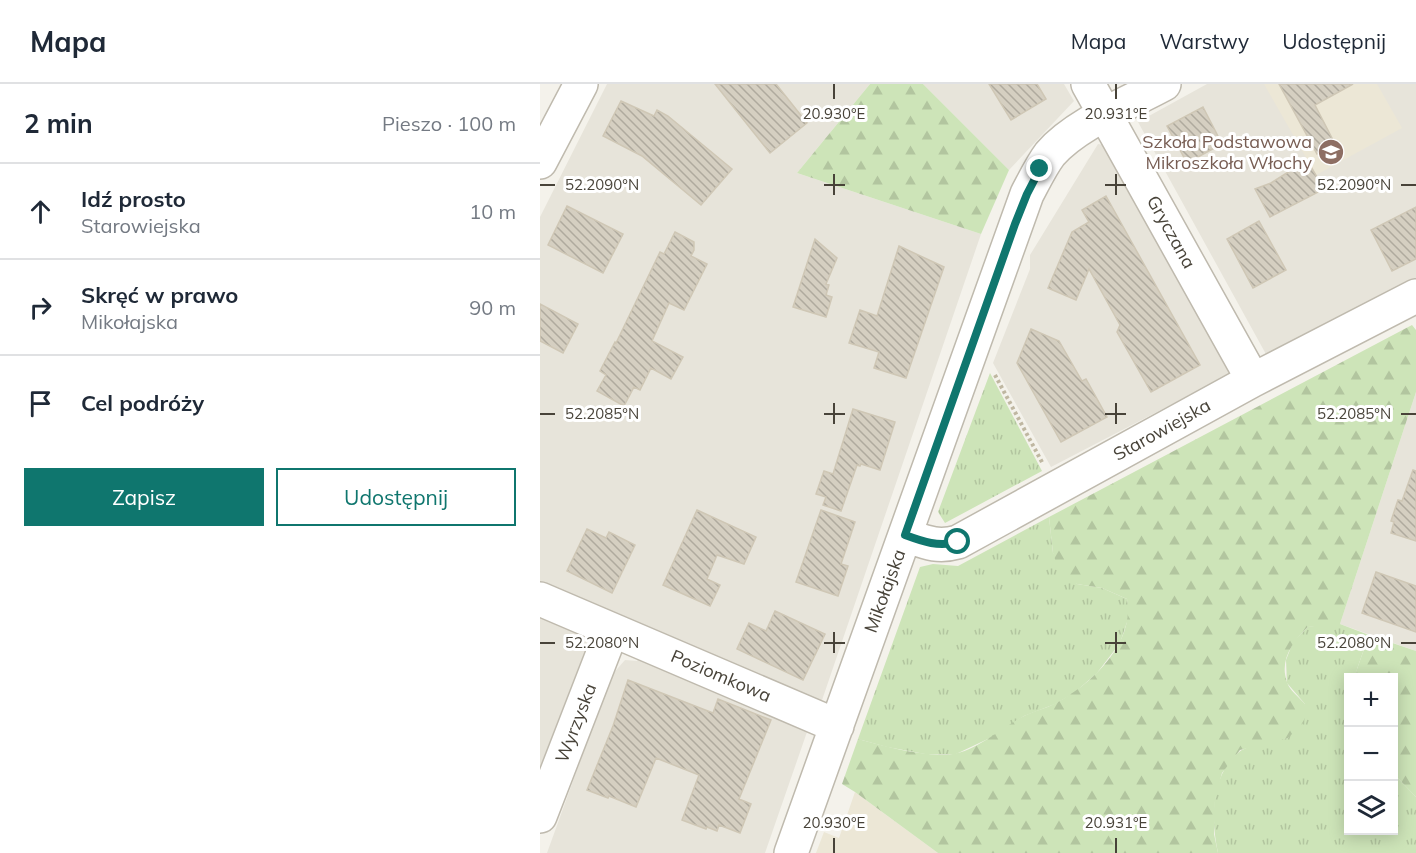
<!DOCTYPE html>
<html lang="pl">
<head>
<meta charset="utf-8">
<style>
  :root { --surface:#fff; --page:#f2f2f3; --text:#1f2937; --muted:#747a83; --line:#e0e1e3; --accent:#0f766e }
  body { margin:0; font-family:Mulish,sans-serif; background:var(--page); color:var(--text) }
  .controls { position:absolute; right:18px; bottom:18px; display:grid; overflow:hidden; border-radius:0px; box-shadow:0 3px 15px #0003 }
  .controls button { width:54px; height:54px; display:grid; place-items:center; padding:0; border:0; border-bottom:2px solid var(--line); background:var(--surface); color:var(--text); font:30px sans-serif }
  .stop { position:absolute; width:18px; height:18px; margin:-14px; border:4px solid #0f766e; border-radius:50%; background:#fff }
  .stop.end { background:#0f766e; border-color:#fff; box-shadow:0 2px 6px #0008 }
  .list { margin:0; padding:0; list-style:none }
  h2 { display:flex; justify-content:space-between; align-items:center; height:78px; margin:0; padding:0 24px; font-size:26px }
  h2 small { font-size:20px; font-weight:400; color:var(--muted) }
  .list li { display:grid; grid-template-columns:39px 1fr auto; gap:18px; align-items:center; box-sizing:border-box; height:96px; padding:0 24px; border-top:2px solid var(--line) }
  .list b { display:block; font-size:22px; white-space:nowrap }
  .list p { margin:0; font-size:20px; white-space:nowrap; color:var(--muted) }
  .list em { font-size:20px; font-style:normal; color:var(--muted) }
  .actions { display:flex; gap:12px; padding:18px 24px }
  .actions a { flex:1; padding:14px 0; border:2px solid var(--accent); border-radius:0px; text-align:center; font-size:21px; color:var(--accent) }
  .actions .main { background:var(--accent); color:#fff }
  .icon { flex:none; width:33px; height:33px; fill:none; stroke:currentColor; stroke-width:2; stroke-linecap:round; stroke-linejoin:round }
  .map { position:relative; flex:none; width:876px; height:769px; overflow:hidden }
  header { display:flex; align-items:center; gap:36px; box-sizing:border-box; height:84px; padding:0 30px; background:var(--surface); border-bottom:2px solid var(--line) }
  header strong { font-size:28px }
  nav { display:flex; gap:33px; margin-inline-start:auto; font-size:21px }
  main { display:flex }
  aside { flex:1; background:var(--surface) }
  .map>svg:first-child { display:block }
  .residential { fill:#e7e4da }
  .education { fill:#ece7d6 }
  .grass { fill:url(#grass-tufts) }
  .forest { fill:url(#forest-firs) }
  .building { fill:url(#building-back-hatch); stroke:#cfc7b5; stroke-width:1.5 }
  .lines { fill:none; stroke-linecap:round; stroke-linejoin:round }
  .minor-casing { stroke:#bfbaae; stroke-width:36 }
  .path { stroke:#bfb7a1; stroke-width:4; stroke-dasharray:3 3; stroke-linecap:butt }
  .minor { stroke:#fff; stroke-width:33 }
  .route { stroke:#0f766e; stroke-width:8 }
  .ticks { fill:none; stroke:#484339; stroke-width:2 }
  .labels { text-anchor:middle; stroke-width:6; stroke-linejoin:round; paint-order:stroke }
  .education-label { font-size:18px; fill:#785e54; stroke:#fff; text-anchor:end }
  .street-label { font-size:18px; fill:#484339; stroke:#fff }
  .ticks-label { font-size:15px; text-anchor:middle; fill:#484339; stroke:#fff; stroke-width:6; stroke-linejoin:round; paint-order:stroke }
</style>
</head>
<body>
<header>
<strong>Mapa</strong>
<nav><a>Mapa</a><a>Warstwy</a><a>Udostępnij</a></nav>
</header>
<main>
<aside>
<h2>2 min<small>Pieszo · 100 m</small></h2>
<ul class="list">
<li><svg class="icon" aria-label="ahead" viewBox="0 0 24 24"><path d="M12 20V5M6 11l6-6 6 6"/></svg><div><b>Idź prosto</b><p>Starowiejska</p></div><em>10 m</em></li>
<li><svg class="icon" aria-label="right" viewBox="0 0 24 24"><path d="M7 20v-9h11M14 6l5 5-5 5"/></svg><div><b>Skręć w prawo</b><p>Mikołajska</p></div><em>90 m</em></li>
<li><svg class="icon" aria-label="arrive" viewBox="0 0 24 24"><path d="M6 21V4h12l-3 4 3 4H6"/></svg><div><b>Cel podróży</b></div></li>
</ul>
<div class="actions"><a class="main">Zapisz</a><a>Udostępnij</a></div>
</aside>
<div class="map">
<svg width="876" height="769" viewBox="0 0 876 769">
  <defs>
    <pattern id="grass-tufts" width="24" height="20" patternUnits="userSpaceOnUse" patternTransform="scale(1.5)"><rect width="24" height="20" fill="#cde4b8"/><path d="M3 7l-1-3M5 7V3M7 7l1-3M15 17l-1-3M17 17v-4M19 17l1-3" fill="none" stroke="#b2c59f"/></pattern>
    <pattern id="forest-firs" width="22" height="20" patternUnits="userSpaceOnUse" patternTransform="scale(1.5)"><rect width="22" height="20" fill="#cde4b8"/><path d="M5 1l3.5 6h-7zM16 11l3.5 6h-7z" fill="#b2c59f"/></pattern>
    <pattern id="building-back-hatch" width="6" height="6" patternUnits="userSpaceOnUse" patternTransform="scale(1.5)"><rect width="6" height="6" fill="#d5cfc1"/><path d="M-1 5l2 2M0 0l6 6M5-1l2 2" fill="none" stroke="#afaa9e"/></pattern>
  </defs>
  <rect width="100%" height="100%" fill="#f4f2eb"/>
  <path class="residential" d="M67 0H330L257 89 441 150 279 625 0 497V133Z
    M383 0H524L534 17 469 86Z
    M667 0H876V194L727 272 598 38Z
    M558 60 564 61 690 290 511 383 453 279 490 185V171Z
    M876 308V567L800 540Z
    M0 532 50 554 0 683Z
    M100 571 263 643 267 648 225 769H7L71 592 85 576 97 577Z"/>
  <path class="education" d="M724 0H837L862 44 776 91Z
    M315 708 398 769H276L284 748 299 754Z"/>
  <path class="grass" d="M450 289 502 387 405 439 398 428Z
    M509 433 513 469 537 500 562 504 587 515 590 529 580 559 557 589 534 609 515 620 484 632 452 653 416 670H385L347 663 318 655 380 483 393 480 418 482Z
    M786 540H800L829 551 817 585 816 593 808 594V746H854V690L876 713V769H678C671 736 670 692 699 668 707 661 736 656 748 654L765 620 747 599 746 576 753 558 768 543Z"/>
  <path class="forest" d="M330 0H383L469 86 441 150 257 89Z
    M872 241 876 246V308L800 540 768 543C753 557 739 576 747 598 749 606 760 614 765 620L764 638 748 654 700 666 682 689 675 716 674 750 678 769H398L315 708 302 700 318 655C349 663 381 673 413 670 434 668 464 643 482 633 493 627 505 625 516 619 552 600 595 559 587 515L562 504 537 500 520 491 513 469 509 433Z
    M829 551 876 567V713L854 690V594L816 593 817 585Z"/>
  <path class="building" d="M175 0H236L267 39 230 69Z
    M449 0H497L506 15 471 36Z
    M739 0H813L775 21 795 60 777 70Z
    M81 17 114 32 117 26 128 32 192 85 161 121 102 72 63 52Z
    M663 23 682 60 647 79 627 42Z
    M767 76 784 105 730 133 715 105 731 99Z
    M566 112 660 281 611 308 577 248 580 241 549 185 536 216 508 204 532 148 549 138 542 126Z
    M27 122 83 150 63 189 8 161Z
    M876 123V175L852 187 831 146Z
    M719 137 746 186 713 204 687 155Z
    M135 148 154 158V166L151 172 167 180 144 226 129 219 112 257 143 273 131 295 111 284 100 306 94 303 84 322 57 307 66 291 60 287 75 258 76 259 120 168 124 170Z
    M275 155 297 174 286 200 289 201 286 211 292 213 286 233 253 223Z
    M359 162 404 183 366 294 334 284 339 268 309 259 320 226 337 232Z
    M0 220 38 240 23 269 0 257Z
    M491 245 519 257 542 297 546 295 567 333 521 358 477 279Z
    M313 325 355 338 340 386 321 380 320 382 317 381 301 427 283 421 286 413 276 410 284 387 293 390Z
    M873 386 876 387V457L851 449 854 438 851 437 858 416 862 417Z
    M157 426 216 453 204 480 177 471 167 495 180 501 170 522 123 501Z
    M281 426 315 438 301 480 308 482 298 512 256 498Z
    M47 445 66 454 69 448 95 461 72 509 27 487Z
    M836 488 876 502V548L822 529Z
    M235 527 285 550 263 596 197 565 209 539 226 547Z
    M88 596 173 629 178 615 231 636 199 715 211 720 200 749 179 741 177 747 167 743 166 745 142 736 159 691 116 674 96 723 69 712 68 714 47 706 73 642Z"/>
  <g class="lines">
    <g class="minor-casing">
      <path id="minor" d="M548 0 713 296
        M0 78 41 0
        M365 451C385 458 397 464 418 458L713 296 876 212
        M0 515 297 642
        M0 732 72 546
        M251 769 487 110C494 97 501 82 510 70 536 40 589 19 624 0"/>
    </g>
    <path class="path" d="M455 291 503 380"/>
    <use href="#minor" class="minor"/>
  </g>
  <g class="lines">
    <path class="route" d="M418 458C398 463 384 458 365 451L475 140 487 110 500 85"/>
  </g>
  <path class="ticks" d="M294 0V15M576 0V15M294 90V111M576 90V111M0 101H15M284 101H305M565 101H586M861 101H876M294 319V340M576 319V340M0 330H15M284 330H305M565 330H586M861 330H876M294 548V569M576 548V569M0 559H15M284 559H305M565 559H586M861 559H876M294 754V769M576 754V769"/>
  <defs>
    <g id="school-disc" transform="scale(1.35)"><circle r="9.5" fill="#8d6e63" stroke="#fff"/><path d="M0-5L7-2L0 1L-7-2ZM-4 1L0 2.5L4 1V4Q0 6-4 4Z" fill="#fff"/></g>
  </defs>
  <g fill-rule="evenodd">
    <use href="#school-disc" x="791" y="68"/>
  </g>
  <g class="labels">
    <g class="education-label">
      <text x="772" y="64">Szkoła Podstawowa<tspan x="772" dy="21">Mikroszkoła Włochy</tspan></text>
    </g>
    <g class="street-label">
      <text transform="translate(631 148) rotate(61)" y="6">Gryczana</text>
      <text transform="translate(622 346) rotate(-29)" y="6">Starowiejska</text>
      <text transform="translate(345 507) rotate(-70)" y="6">Mikołajska</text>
      <text transform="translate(181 592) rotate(23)" y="6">Poziomkowa</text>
      <text transform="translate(36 639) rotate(-69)" y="6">Wyrzyska</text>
    </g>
  </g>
  <g class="ticks-label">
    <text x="294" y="35">20.930°E</text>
    <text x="576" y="35">20.931°E</text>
    <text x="62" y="106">52.2090°N</text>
    <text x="814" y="106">52.2090°N</text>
    <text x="62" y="335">52.2085°N</text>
    <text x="814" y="335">52.2085°N</text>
    <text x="62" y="564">52.2080°N</text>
    <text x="814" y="564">52.2080°N</text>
    <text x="294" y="744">20.930°E</text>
    <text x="576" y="744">20.931°E</text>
  </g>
</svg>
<div class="controls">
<button>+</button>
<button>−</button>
<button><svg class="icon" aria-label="layers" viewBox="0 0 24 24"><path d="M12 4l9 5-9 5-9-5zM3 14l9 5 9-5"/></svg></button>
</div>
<div class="stop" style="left:418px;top:458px"></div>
<div class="stop end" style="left:500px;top:85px"></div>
</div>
</main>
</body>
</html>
